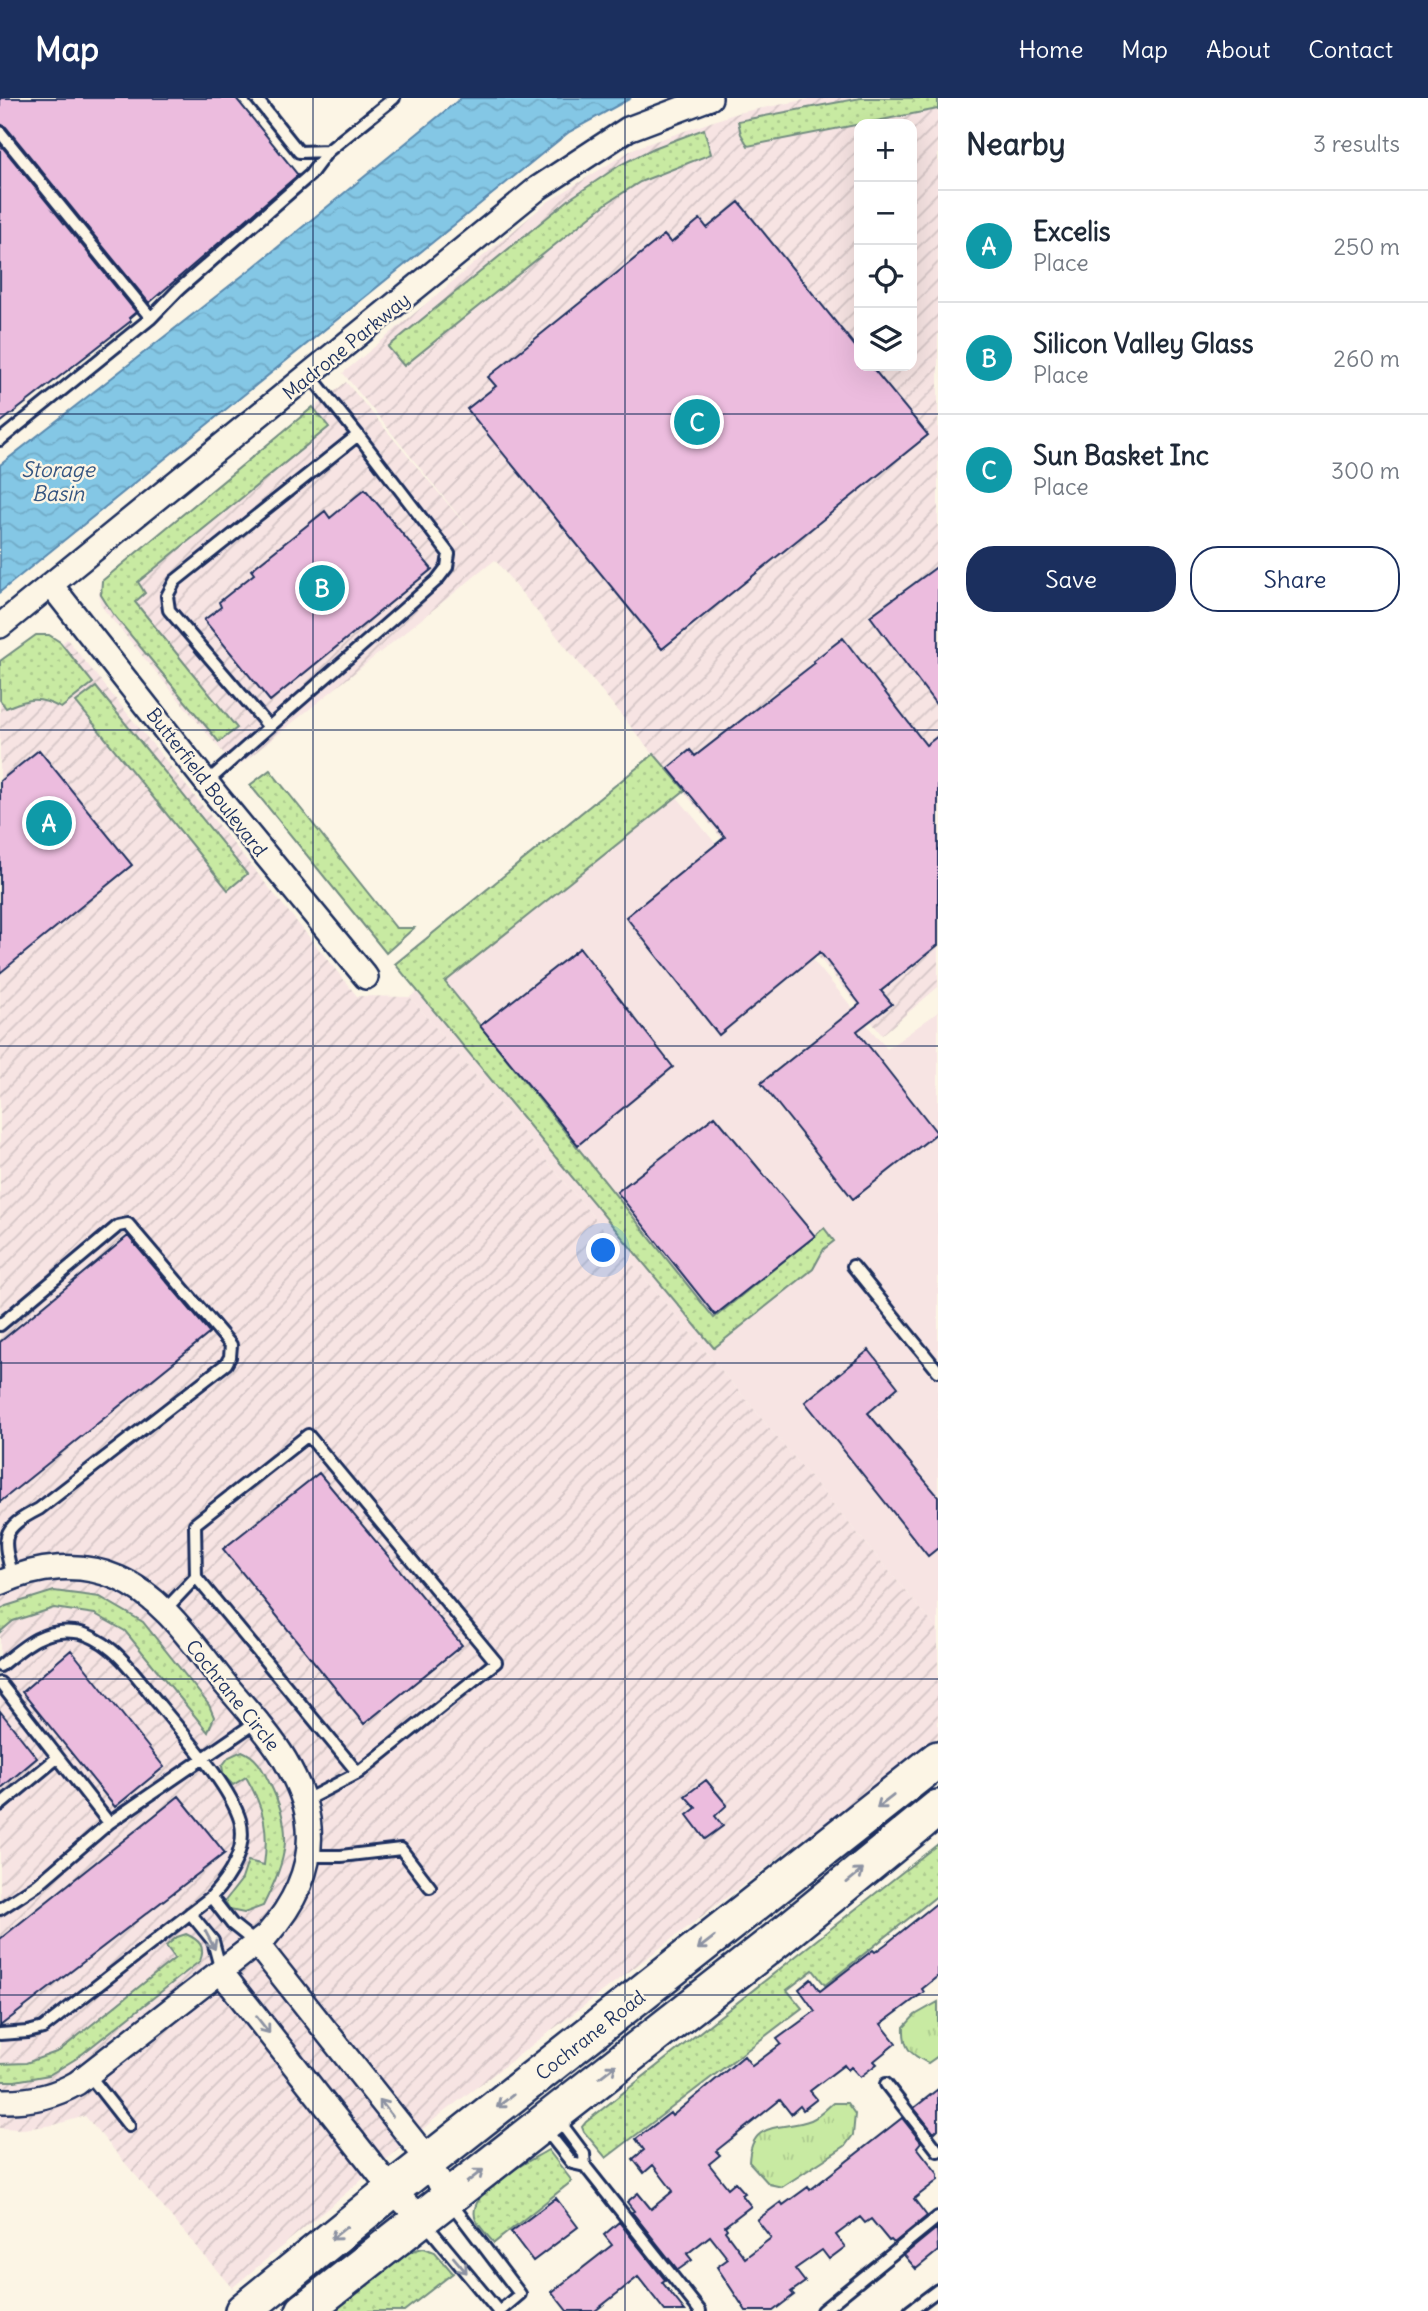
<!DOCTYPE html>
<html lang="en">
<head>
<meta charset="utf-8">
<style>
  :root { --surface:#fff; --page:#f6f6f7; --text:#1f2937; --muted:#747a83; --line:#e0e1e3; --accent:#1b2f5e }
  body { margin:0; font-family:Delius,sans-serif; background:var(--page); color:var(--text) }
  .controls { position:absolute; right:21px; top:21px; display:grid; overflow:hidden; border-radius:14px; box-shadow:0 7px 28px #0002 }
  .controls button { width:63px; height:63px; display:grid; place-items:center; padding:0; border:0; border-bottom:2px solid var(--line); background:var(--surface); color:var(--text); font:35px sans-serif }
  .you { position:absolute; left:604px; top:1153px; width:24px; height:24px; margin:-18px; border:5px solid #fff; border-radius:50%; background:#1a73e8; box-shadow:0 0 0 10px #1a73e833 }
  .badge { display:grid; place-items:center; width:46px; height:46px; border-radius:50%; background:var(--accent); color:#fff; font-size:23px; font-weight:700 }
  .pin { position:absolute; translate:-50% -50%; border:4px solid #fff; box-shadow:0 2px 7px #0006 }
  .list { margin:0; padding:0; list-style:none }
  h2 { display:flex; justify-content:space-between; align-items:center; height:91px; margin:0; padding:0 28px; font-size:30px }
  h2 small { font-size:23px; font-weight:400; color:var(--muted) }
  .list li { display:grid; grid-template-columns:46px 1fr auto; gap:21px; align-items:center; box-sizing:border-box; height:112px; padding:0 28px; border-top:2px solid var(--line) }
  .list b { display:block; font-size:26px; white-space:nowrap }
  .list p { margin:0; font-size:23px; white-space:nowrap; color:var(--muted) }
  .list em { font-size:23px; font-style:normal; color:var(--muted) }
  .actions { display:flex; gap:14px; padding:21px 28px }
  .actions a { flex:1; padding:16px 0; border:2px solid var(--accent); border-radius:28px; text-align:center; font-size:24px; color:var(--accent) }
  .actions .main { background:var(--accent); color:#fff }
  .icon { flex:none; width:38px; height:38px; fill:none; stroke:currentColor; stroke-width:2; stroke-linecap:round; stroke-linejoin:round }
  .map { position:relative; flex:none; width:938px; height:2213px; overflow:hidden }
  header { display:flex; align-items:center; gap:42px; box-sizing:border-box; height:98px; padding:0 35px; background:var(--accent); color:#fff }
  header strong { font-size:33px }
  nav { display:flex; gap:38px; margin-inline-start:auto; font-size:24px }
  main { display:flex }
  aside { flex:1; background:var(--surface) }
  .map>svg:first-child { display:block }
  .built { fill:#f7e4e3 }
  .industrial { fill:url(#industrial-furrows); fill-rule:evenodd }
  .grass { fill:url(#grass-dots); stroke:#728c80; stroke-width:2 }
  .park { fill:url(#park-tufts); stroke:#728c80; stroke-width:2 }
  .water { fill:url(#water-waves); stroke:#5a8aaf; stroke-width:2 }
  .building { fill:#ecbcde; stroke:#1b2f5e; stroke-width:2 }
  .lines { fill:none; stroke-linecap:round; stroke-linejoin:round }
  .lane-casing { stroke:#1b2f5e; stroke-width:16 }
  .street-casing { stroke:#1b2f5e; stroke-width:28 }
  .primary-casing { stroke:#1b2f5e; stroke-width:40 }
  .lane { stroke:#fcf5e5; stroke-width:10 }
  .street { stroke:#fcf5e5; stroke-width:23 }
  .primary { stroke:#fcf5e5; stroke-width:35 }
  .oneway { stroke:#8c92a2 }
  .grid { fill:none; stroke:#1b2f5e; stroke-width:2; stroke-opacity:0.55 }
  .labels { text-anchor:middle; stroke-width:5; stroke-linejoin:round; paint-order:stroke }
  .street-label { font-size:19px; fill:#1b2f5e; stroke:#fcf5e5 }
  .water-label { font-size:21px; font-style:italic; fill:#355580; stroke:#fcf5e5 }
</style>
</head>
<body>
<header>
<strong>Map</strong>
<nav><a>Home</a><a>Map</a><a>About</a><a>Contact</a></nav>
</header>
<main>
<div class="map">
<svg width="938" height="2213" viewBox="0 0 938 2213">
  <defs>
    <pattern id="industrial-furrows" width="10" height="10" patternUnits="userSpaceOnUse" patternTransform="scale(1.75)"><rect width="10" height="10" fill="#f7e4e3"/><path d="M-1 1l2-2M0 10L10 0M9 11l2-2" fill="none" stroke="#d3c4c5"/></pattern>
    <pattern id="grass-dots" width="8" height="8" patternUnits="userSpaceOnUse" patternTransform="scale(1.75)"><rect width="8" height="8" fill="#c8eaa2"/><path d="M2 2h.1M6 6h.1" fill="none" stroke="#abc98e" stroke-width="1.8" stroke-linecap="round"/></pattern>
    <pattern id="park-tufts" width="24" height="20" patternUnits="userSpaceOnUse" patternTransform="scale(1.75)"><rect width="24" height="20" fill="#c8eaa2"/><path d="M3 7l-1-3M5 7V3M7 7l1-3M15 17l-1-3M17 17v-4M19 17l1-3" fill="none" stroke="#abc98e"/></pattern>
    <pattern id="water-waves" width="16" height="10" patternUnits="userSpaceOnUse" patternTransform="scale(1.75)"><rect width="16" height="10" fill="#84c7e5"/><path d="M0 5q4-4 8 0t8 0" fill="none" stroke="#71abc7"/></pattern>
  </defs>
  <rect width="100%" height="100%" fill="#fcf5e5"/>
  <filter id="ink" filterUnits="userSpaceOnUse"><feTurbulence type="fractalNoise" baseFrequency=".0143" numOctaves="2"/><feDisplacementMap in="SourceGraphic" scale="14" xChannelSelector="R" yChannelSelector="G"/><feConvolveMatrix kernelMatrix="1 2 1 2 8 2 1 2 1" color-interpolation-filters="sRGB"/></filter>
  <g filter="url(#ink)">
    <path class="built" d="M672 693 887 951 938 914V1532L410 899Z"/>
    <path class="industrial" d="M815 0H938V889L882 937 495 462 236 670 105 513 100 505 99 495 107 478 346 284 484 449 343 275 549 103 635 50 737 15ZM859 26H912V268H859Z
      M67 541 357 898 410 899 938 1532V1639L436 2020 232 2190 85 2018 54 2027 22 2031 0 2030V595Z"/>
    <path class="grass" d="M861 0H938V11L748 48 741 36 738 23Z
      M704 31 711 56 640 84 607 105 404 268 388 249 571 100 620 67 654 50Z
      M313 309 329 329 138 484 145 495 135 504 237 630 219 644 113 516 101 497 102 483Z
      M36 537H49L60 544 93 585 61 610C38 598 29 600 6 610L0 602V563Z
      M96 589 247 776 228 792 76 604Z
      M654 656 685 692 445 884 714 1220 824 1130 834 1143 824 1151 813 1171 714 1250 395 866Z
      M270 672 396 830H414L386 855 250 687Z
      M54 1493 100 1499 143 1524 209 1607 214 1619 208 1634 125 1533 95 1516 54 1510 13 1523 0 1534V1512L6 1508Z
      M242 1653C257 1659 262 1670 269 1684 295 1734 287 1760 263 1808L244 1815 230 1812 225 1803 242 1781 248 1763 264 1767C269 1731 264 1710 246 1679L233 1687 224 1678 222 1668 229 1659Z
      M938 1746V1797L825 1887 813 1872 787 1892 802 1910 606 2060 584 2034 582 2029 586 2024Z
      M186 1836C199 1842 206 1848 200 1863L77 1960 49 1977 15 1983H0V1966L26 1965 59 1953 175 1860 166 1848 177 1839Z
      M548 2052 572 2083 494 2145C488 2138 480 2130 476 2122 464 2093 528 2064 548 2052Z
      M424 2150 435 2154 453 2175 404 2213H333C355 2195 398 2153 424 2150Z"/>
    <path class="park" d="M938 1904V1958L928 1965C910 1956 903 1950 904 1929L915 1917Z
      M833 2005H847L855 2016 853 2037 845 2048 782 2089 769 2086 749 2064C751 2020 783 2033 811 2022 819 2019 827 2010 833 2005Z"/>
    <path class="water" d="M461 0H631L569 34 0 494V367L251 171Z"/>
    <path class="building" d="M0 0H236L298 77 149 205 6 29 0 26Z
      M0 46 136 214 129 220 131 223 0 325Z
      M739 104 859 253V268H871L928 337 662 551 467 311 496 288 488 279 664 137 671 145 700 121 707 130Z
      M365 391 432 471 270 603 204 522 221 509 219 504 254 476 251 472 325 413 330 420Z
      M938 468V609L870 518Z
      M843 540 926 647 938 638V847L881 893 892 906 857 933 937 1035 853 1101 761 985 860 906 820 854 719 937 626 819 725 739 668 670 690 652 695 658 815 565 813 563Z
      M39 652 132 767 0 875V683Z
      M580 850 673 969 578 1047 480 928Z
      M715 1018 815 1138 715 1217 617 1094Z
      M128 1138 210 1235 0 1404V1244Z
      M869 1252 898 1289 868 1315 938 1398V1450L928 1458 805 1304Z
      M319 1375 462 1547 364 1626 223 1451Z
      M71 1552 164 1669 115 1709 22 1594Z
      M0 1613 37 1660 0 1691Z
      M706 1682 727 1707 715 1718 723 1728 705 1741 687 1717 696 1710 685 1698Z
      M179 1698 225 1755 0 1928V1841Z
      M938 1804V1878L922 1891 924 1894 881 1926 896 1945 874 1963 877 1966 860 1979 851 1969 848 1972 844 1967 810 1993 817 2001 803 2012 800 2008 791 2016 780 2002 716 2053 720 2057 709 2066 728 2090 735 2084 745 2095 742 2097 751 2108 725 2128 727 2131 725 2133 745 2160 771 2140 757 2122 781 2104 783 2107 808 2089 810 2092 902 2020 921 2044 917 2049 938 2076V2082L914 2101 927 2118 894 2145 891 2142 889 2143 871 2121 865 2125 860 2119 836 2137 845 2149 829 2161 822 2152 795 2171 805 2184 791 2194 794 2197 773 2213H746L717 2169 728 2161 710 2138 687 2156 692 2162 678 2172 632 2114 634 2113 627 2104 638 2095 651 2111 673 2093 653 2067 644 2075 633 2061 644 2052 636 2041 670 2015 672 2018 744 1958 752 1968 781 1946 777 1941 815 1913 799 1891 811 1881 820 1893 873 1852 875 1854 886 1846Z
      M938 1991V2031L934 2035 914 2010Z
      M556 2100 578 2129 533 2163 511 2134Z
      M619 2124 665 2182 662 2184 685 2213H665L638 2179 595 2213H567L552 2194 612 2147 604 2137Z
      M937 2130 938 2153 916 2171 904 2157Z"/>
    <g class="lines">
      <g class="lane-casing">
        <path id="lane" d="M256 0 299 54 328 53 394 0
          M0 34 151 220 0 342
          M151 220 178 192 310 77 328 53
          M269 629 437 482 447 469 449 456 358 337
          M207 684 269 629 169 512 167 498 175 483 358 337 310 277
          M853 1168 938 1273
          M0 1227 118 1128 128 1126 231 1247 230 1259 226 1266 39 1411C0 1431 2 1439 13 1479
          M308 1337 496 1564 358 1675 196 1479 195 1426Z
          M164 1513 196 1479
          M0 1568C23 1549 43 1530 75 1534 87 1535 103 1544 112 1552 130 1567 143 1587 158 1605 182 1635 229 1686 240 1722 248 1750 229 1780 211 1799L43 1930 28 1934 0 1936
          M0 1585 109 1725
          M304 1703 358 1675
          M0 1707 57 1660
          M308 1758H341L401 1751 430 1789
          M211 1799 232 1826 257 1846
          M0 1811 37 1787 109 1725 256 1624
          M190 1815 213 1843 221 1873
          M89 1977 129 2028
          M886 1986 938 2053
          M557 2020 584 2056 585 2068 700 2213
          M545 2031 572 2065 585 2068
          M451 2105 520 2196 500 2213
          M425 2125 498 2213
          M822 2213 938 2119
          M910 2213 938 2192"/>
      </g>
      <g class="street-casing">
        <path id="street" d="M51 487 217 698 366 879
          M0 528 538 90 628 31 710 0
          M0 1485C37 1468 80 1463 118 1480 165 1500 195 1549 226 1587 246 1611 269 1635 285 1662 296 1681 305 1700 308 1721 315 1765 295 1805 267 1837L77 1985C53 1999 29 2004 0 2003
          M257 1846 429 2063 447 2100
          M221 1874 392 2092 421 2121"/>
      </g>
      <g class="primary-casing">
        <path id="primary" d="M243 2213 392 2092 938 1661
          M304 2213 779 1840 938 1710"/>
      </g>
      <use href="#lane" class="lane"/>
      <use href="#street" class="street"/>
      <use href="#primary" class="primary"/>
    </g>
    <defs><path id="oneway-shaft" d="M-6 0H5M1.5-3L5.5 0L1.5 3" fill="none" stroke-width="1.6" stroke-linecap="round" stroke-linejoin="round" transform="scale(1.75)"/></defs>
    <g class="oneway">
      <use href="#oneway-shaft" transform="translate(885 1704) rotate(142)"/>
      <use href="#oneway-shaft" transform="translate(855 1778) rotate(-39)"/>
      <use href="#oneway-shaft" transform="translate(210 1842) rotate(62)"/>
      <use href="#oneway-shaft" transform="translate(706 1845) rotate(142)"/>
      <use href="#oneway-shaft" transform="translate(263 1927) rotate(52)"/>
      <use href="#oneway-shaft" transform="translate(608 1973) rotate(-38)"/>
      <use href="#oneway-shaft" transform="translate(505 2003) rotate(142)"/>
      <use href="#oneway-shaft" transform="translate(386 2010) rotate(-128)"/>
      <use href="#oneway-shaft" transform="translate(475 2078) rotate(-38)"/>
      <use href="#oneway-shaft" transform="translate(339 2135) rotate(141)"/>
      <use href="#oneway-shaft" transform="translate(460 2167) rotate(50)"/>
    </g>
  </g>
  <path class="grid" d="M313 0V2213M625 0V2213M0 316H938M0 632H938M0 948H938M0 1265H938M0 1581H938M0 1897H938"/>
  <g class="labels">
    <g class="street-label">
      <text transform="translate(346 248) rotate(-39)" y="7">Madrone Parkway</text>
      <text transform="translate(207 684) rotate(52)" y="7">Butterfield Boulevard</text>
      <text transform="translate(233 1597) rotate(51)" y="7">Cochrane Circle</text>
      <text transform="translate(590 1937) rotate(-38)" y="7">Cochrane Road</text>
    </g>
    <g class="water-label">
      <text x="58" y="379">Storage<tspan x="58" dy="24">Basin</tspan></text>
    </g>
  </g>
</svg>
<div class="controls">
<button>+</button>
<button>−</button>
<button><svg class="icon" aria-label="locate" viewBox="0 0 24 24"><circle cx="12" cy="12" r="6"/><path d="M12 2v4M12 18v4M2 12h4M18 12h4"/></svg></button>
<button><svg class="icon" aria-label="layers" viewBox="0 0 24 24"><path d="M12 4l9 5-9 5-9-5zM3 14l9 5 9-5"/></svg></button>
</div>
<div class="you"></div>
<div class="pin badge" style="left:49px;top:725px;background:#0f9aa8">A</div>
<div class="pin badge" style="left:322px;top:490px;background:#0f9aa8">B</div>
<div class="pin badge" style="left:697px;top:324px;background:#0f9aa8">C</div>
</div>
<aside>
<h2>Nearby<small>3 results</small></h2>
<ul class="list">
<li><span class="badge" style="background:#0f9aa8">A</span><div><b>Excelis</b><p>Place</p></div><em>250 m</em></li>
<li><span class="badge" style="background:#0f9aa8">B</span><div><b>Silicon Valley Glass</b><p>Place</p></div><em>260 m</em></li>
<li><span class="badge" style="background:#0f9aa8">C</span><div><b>Sun Basket Inc</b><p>Place</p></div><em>300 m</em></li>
</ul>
<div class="actions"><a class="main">Save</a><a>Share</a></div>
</aside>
</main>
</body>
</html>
